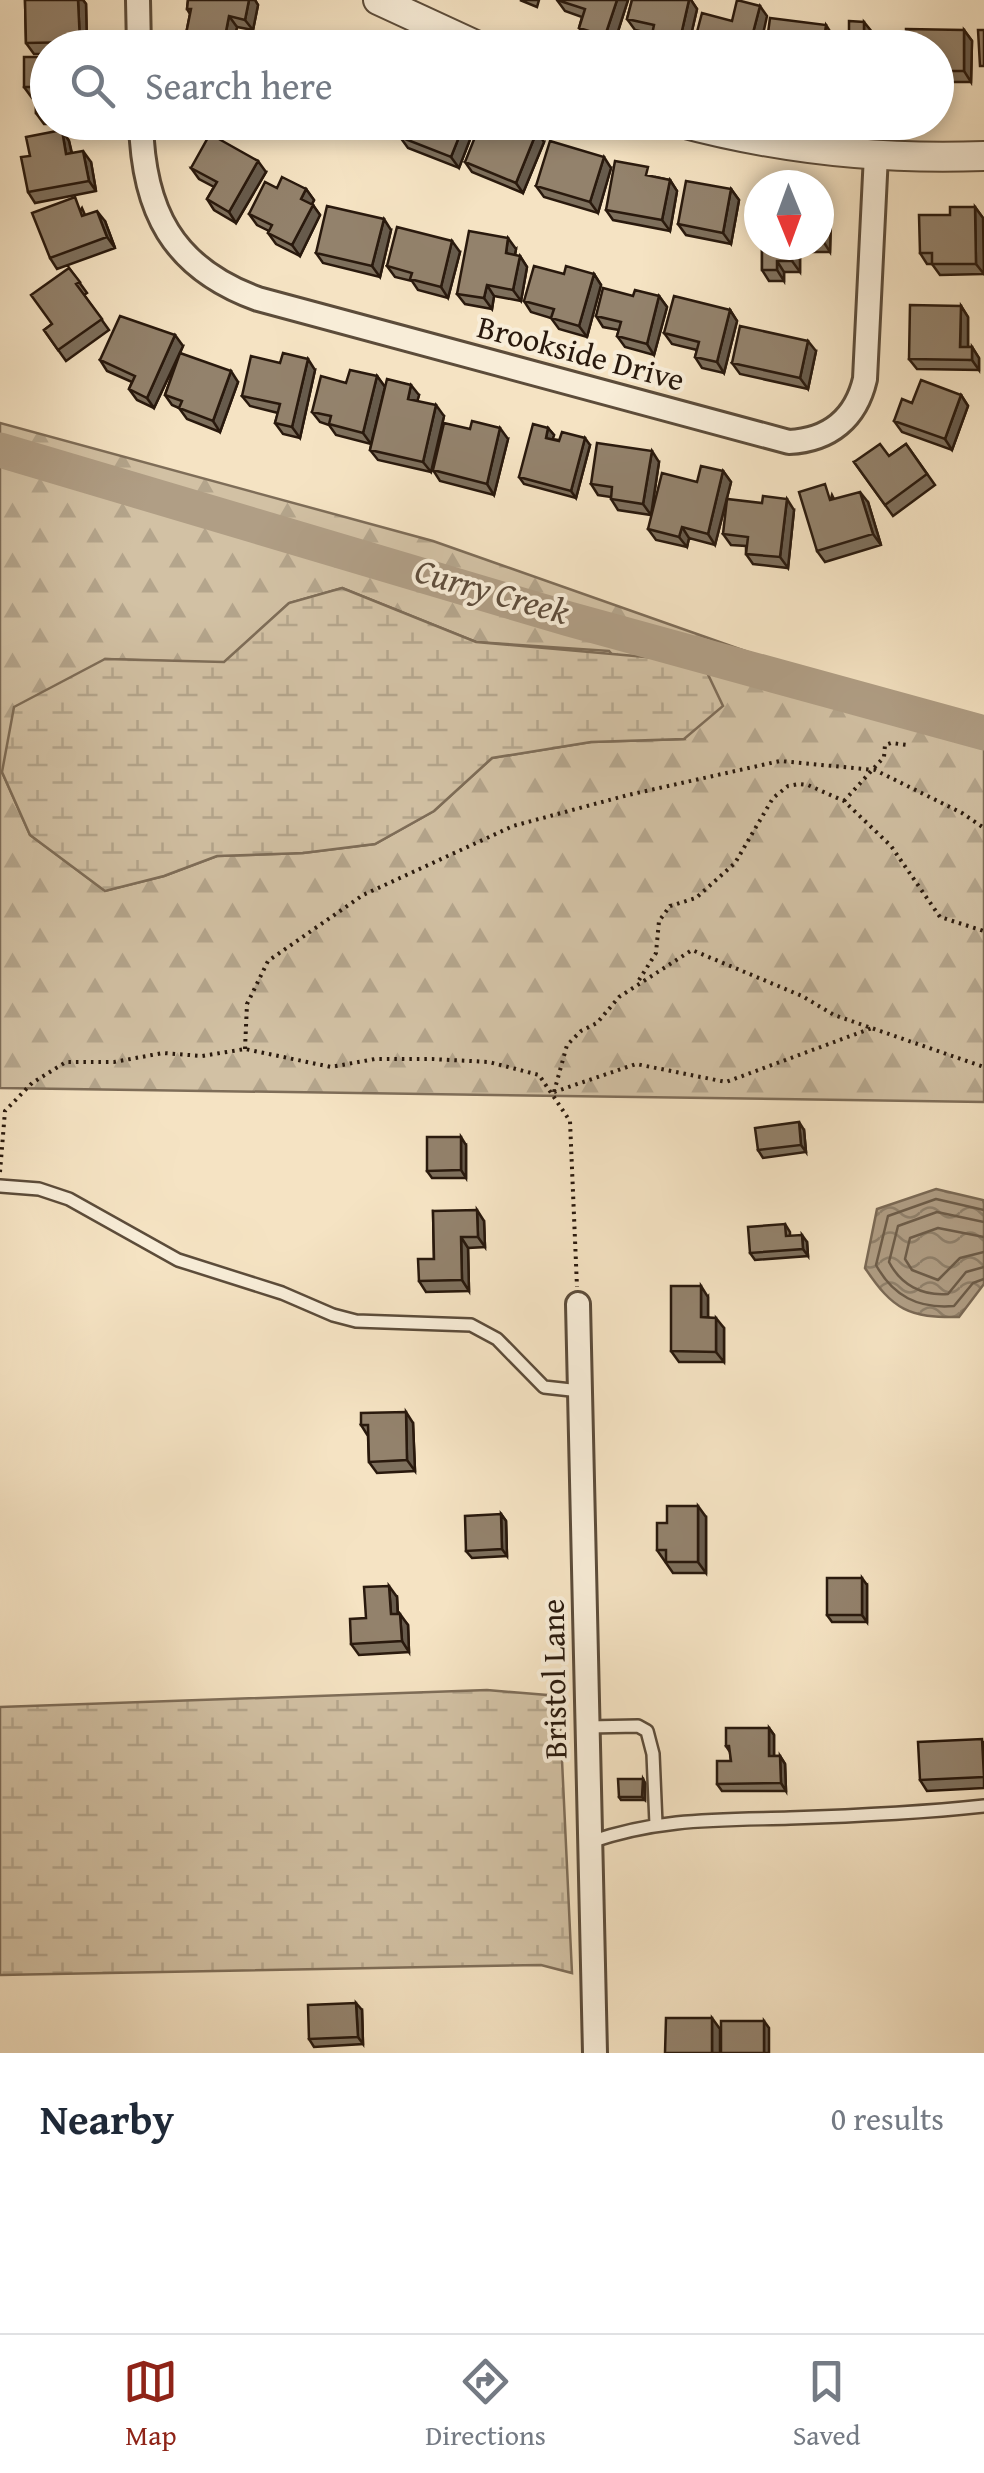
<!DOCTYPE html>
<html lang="en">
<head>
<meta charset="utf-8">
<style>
  :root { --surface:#fff; --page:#f2f2f3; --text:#1f2937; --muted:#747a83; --line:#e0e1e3; --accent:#8f2418 }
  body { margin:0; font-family:"Gentium Book Plus",serif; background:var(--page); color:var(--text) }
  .compass { position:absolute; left:744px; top:170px; width:90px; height:90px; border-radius:50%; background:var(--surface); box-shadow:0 5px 15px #0003; rotate:179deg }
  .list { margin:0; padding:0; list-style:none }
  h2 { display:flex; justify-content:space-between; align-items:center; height:130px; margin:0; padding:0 40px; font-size:42px }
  h2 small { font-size:32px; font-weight:400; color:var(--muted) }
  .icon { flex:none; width:55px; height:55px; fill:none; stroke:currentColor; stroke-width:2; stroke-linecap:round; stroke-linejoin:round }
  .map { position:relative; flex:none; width:984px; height:2053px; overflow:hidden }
  .search { position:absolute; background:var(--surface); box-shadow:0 5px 15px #0003; left:30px; right:30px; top:30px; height:110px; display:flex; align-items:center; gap:25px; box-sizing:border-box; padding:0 35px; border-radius:55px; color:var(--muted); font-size:38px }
  .sheet { height:280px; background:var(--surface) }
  nav { display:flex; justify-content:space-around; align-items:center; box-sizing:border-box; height:140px; border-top:2px solid var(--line); background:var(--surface); font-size:28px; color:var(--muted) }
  nav a { display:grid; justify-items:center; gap:5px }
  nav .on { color:var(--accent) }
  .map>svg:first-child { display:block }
  .forest { fill:url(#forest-firs); stroke:#7e6d58; stroke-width:2.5; fill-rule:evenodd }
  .wetland { fill:url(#wetland-marsh); stroke:#7e6d58; stroke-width:2.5 }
  .water { fill:url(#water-waves); stroke:#7a6955; stroke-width:2.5 }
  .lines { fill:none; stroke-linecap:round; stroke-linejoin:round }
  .shore { stroke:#6c5c49; stroke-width:2.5 }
  .river { stroke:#b09e85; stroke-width:35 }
  .service-casing { stroke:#5c4c3a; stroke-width:16 }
  .minor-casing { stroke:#5c4c3a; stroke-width:28 }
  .tertiary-casing { stroke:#5c4c3a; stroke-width:32 }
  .path { stroke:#29190d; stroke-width:4; stroke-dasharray:2.5 5; stroke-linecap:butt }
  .service { stroke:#f8edd8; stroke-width:11 }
  .minor { stroke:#f8edd8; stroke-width:22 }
  .tertiary { stroke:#f8edd8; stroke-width:28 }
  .wall { fill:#7e705d; stroke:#29190d; stroke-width:2.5 }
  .shaded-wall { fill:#675b4c; stroke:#29190d; stroke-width:2.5 }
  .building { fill:#93826c; stroke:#29190d; stroke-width:2.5 }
  .labels { text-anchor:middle; stroke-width:8; stroke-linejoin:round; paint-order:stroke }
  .street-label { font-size:32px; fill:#29190d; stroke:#f8edd8 }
  .water-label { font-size:35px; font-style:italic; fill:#5f4e3d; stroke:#f8edd8 }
</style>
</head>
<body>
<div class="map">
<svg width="984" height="2053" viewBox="0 0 984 2053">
  <defs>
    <pattern id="forest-firs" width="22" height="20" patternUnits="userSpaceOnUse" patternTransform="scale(2.5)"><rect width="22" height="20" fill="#d2c1a4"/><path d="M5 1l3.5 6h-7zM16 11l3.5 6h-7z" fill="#b4a58c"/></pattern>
    <pattern id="wetland-marsh" width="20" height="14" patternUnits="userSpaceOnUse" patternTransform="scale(2.5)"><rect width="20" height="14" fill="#d2c1a4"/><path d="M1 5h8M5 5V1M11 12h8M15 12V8" fill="none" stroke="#b4a58c"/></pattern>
    <pattern id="water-waves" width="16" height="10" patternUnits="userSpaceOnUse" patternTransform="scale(2.5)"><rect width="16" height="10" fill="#b09e85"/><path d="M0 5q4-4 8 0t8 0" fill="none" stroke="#8f806b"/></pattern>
  </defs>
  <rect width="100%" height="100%" fill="#f5e3c3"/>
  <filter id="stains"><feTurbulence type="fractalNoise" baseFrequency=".002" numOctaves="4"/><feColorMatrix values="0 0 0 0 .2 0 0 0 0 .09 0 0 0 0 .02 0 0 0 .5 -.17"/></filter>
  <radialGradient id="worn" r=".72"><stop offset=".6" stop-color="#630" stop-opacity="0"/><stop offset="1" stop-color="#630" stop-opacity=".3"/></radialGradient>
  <path class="forest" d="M0 423 433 541 836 683 984 724V1102L0 1088ZM342 588 476 642 609 651 684 739 591 742 492 758 434 811 375 844 303 853 217 856 164 876 105 891 30 835 2 772 105 659 224 663 289 603Z"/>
  <path class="wetland" d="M342 588 476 642 702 662 723 706 684 739 591 742 492 758 434 811 375 844 303 853 217 856 164 876 105 891 30 835 2 772 14 707 105 659 224 662 289 603Z
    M487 1690 559 1696 572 1973 541 1965 0 1975V1707Z"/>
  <path class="water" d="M936 1189 983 1200 984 1204V1284L959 1317C909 1318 893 1310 865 1268L877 1209Z"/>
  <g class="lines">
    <path class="shore" d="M984 1210 936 1199 888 1216 876 1265C893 1296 918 1309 954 1306L973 1283 984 1279
      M984 1222 937 1212 898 1226 889 1262C901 1285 922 1296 948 1294L966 1272 984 1267
      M984 1237 938 1228 910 1238 905 1259 912 1270 938 1280 960 1258 984 1252"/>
    <path class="river" d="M0 450 569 619 984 733"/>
    <g class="service-casing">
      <path id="service" d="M0 1186 39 1189 69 1199 178 1260 282 1293 333 1315 356 1321 471 1325 497 1339 544 1387 580 1391
        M588 1727 638 1726 647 1731 653 1754 656 1824
        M590 1842C659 1818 718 1820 790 1818 855 1816 919 1813 984 1806"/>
    </g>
    <g class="minor-casing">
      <path id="minor" d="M138 0 139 48
        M141 122C143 210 172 268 258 299L789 442C830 440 856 418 865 379L876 155
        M578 1304 595 2053"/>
    </g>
    <g class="tertiary-casing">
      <path id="tertiary" d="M378 0 482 48
        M678 122C778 149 880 160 984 156"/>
    </g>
    <path class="path" d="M844 801 884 757 885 745 891 743 907 745
      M639 980 656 953 659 921 670 906 696 898 735 863 773 798 788 786 799 784 808 785 844 801 891 846 940 917 984 931
      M245 1049 247 1004 268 961 363 895 513 826 628 795 780 761 875 770 962 813 984 828
      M554 1092 567 1045 581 1031 597 1023 619 997 692 950 802 996 834 1015 984 1067
      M554 1092 636 1064 726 1082 872 1028
      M0 1172 5 1111 32 1083 66 1062H114L163 1053 202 1056 245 1049 331 1067 375 1059H432L489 1062 539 1075 570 1121 577 1287"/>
    <use href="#service" class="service"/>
    <use href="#minor" class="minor"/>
    <use href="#tertiary" class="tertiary"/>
  </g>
  <path class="wall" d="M25 0H83L86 4 87 48H48V54H34L26 43Z
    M188 0H255L258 5 253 30 237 27 232 48H191L185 39 190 14 187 9Z
    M520 0H539L537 7Z
    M557 0H628L613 47 587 38 579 28 582 17 565 11Z
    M632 0H691L697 9 688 48H652L650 44 652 34 635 30 627 19Z
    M964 30 972 41 971 82H945V97H936V48Z
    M48 57V122H77V124H44L36 113V98H32L24 87Z
    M184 122H235L236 132 192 134Z
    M381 122H403L400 130Z
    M474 129 459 168 408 148 400 137Z
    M62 130 69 141 72 153 91 162 96 191 35 203 28 192 30 156Z
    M544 142 523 193 472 172 465 162Z
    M191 168 266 172 236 223 214 210 207 199 214 187 199 179Z
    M611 168 598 213 544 197 536 186Z
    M655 177 670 180 677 191 670 231 613 220 606 210Z
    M277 188 306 189 314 200 312 204 320 215 300 256 276 244 268 233 269 231 257 225 249 214Z
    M731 189 739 200 731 244 686 235 678 224Z
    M819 203H824L831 214 830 252H800V272H784V281H769L762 270V245H819Z
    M975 207 983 218 984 274 940 275 932 264H927L920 253 950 215Z
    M82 208 85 215 105 221 115 248 57 269 50 258Z
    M391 230 380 277 323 263 316 253Z
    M516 249 515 255 520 256 527 267 521 301 494 296 492 309 465 304 457 294Z
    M460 252 448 298 418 290 412 281 395 277 387 266Z
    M69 268 87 293 84 295 109 330 66 361 44 330 52 324Z
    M564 274H594L601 285 587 337 559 329 551 318 531 312 524 301Z
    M633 296H659L667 307 654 355 625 347 617 336 619 330 603 327 596 316Z
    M961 306 968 317V347H972L979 358V370L917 369 909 359Z
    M730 310 737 321 724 373 702 368 695 357 697 350 672 344 664 333Z
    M183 346 180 353 238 382 220 432 187 419 179 408 172 405 165 395 180 353 154 408 137 400 129 389 132 382 107 371 100 360Z
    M816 351 808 389 740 374 732 363Z
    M315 370 300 438 283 434 275 423 278 413 250 406 242 396Z
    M377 376 385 387 419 395 417 401 444 416 431 472 378 460 370 450 384 389 371 444 336 435 329 425 320 422 312 412 346 383Z
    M961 395 968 406 952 450 902 432 894 421 912 403Z
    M548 428 554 435 552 439 590 445 576 498 524 484 519 477Z
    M508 439 494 495 440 481 433 470Z
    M906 444 935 485 893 516 854 462 889 456Z
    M659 462 651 515 618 510 611 499V497L598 495 591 484Z
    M723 471 731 482 715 545 689 538 687 547 656 540 648 529 697 482Z
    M832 495 834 499 868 502 881 545 825 562 817 551Z
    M794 510 788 568 753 564 746 554V546L731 545 723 534Z
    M804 1130 806 1152 763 1158 758 1150Z
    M466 1145V1178H432L427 1171Z
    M433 1211 484 1221 485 1247 468 1248 469 1291 426 1292 419 1281 434 1259Z
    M785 1224 790 1232V1236L807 1242 808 1256 755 1260 750 1253Z
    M708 1297V1317L724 1328V1362H679L671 1351Z
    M413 1423 415 1471 377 1473 369 1462 368 1436 361 1425Z
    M501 1514 506 1521 507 1556 472 1558 466 1551Z
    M706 1517V1573H673L657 1550 667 1523Z
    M867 1585V1622H832L827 1615Z
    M397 1597 398 1614 408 1625 409 1652 359 1655 351 1644 366 1618Z
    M769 1728 774 1735V1756H780L785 1764 786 1791H722L717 1784 731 1761 730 1752 726 1746Z
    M984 1742V1788L927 1791 920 1780Z
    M643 1779 645 1783V1800H621L619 1797Z
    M362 2010 363 2044 314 2047 309 2039Z"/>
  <path class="shaded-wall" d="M78 0H83L86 4 87 48H84L80 42Z
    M249 0H255L258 5 253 30 245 20Z
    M617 0H628L613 47 605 36Z
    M689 0H691L697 9 688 48H678Z
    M760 6 767 16 760 48H749Z
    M229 16 237 27 232 48H223Z
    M864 22 872 32 871 48 864 38Z
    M826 25 833 36 832 48H823Z
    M964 30 972 41 971 82 964 71Z
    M937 71 945 82V97L937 86Z
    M229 122H235L236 132Z
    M465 122H470L474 129 459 168 451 157Z
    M62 130 69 141 74 165 66 154Z
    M537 131 544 142 523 193 516 183Z
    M83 151 91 162 96 191 89 181Z
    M604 157 611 168 598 213 590 202Z
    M258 161 266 172 236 223 229 212Z
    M670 180 677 191 670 231 662 220Z
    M306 189 314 200 309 210 301 199Z
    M731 189 739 200 731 244 723 233Z
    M824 203 831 214 830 252 823 241Z
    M313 205 320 215 300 256 292 245Z
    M975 207 983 218 984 274 976 264Z
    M97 211 105 221 115 248 107 237Z
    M384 219 391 230 380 277 372 266Z
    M508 238 516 249 513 264 506 253Z
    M452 241 460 252 448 298 441 287Z
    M793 245H796L800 252V272L792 261Z
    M520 256 527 267 521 301 513 290Z
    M777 261 784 272V281L777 270Z
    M594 274 601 285 587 337 579 326Z
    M487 285 494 296 492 309 484 298Z
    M659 296 667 307 654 355 647 344Z
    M961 306 968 317V358L960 347Z
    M730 310 737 321 724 373 717 362Z
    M175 335 183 346 154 408 147 398Z
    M808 341 816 351 808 389 800 378Z
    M972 347 979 358V370L972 360Z
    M308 359 315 370 300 438 292 427Z
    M231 371 238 382 220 432 213 421Z
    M377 376 385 387 371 444 363 433Z
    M411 385 419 395 415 410 408 399Z
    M961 395 968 406 952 450 945 439Z
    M436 405 444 416 431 472 423 462Z
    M500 428 508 439 494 495 487 484Z
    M548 428 554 435 551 445 546 438Z
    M585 438 590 445 576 498 571 491Z
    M652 451 659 462 651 515 643 504Z
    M723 471 731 482 715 545 708 534Z
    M860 492 868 502 881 545 873 534Z
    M787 499 794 510 788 568 780 557Z
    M682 527 689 538 687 547 679 537Z
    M799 1122 804 1130 806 1152 801 1145Z
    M461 1137 466 1145V1178L461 1170Z
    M477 1210 484 1221 485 1247 478 1237Z
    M802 1235 807 1242 808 1256 803 1249Z
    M461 1237 468 1248 469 1291 462 1280Z
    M701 1286 708 1297V1328L701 1317Z
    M716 1318 724 1328V1362L716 1352Z
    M406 1412 413 1423 415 1471 407 1460Z
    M698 1506 706 1517V1573L698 1562Z
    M501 1514 506 1521 507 1556 502 1549Z
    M862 1578 867 1585V1622L862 1615Z
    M389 1586 397 1597 398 1625 391 1614Z
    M400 1614 408 1625 409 1652 402 1641Z
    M769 1728 774 1735V1764L769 1756Z
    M780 1756 785 1764 786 1791 781 1783Z
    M643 1779 645 1783V1800L642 1797Z
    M356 2003 362 2010 363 2044 358 2037Z
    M712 2018 720 2029V2053H712Z
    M764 2021 769 2028V2053H764Z"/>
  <path class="building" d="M25 0H78L80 42 26 43Z
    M188 0H249L245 20 229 16 223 47 185 39 191 9H187Z
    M557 0H617L605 36 579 28 585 9Z
    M632 0H689L678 48H663L650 44 654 25 627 19Z
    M737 0 760 6 749 48 693 47 702 13 732 21Z
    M770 18 826 25 823 48H766Z
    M849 21 864 22V38H894V48H837L838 35 849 36Z
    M906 29 964 30V71H937L936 86V48H906Z
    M978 30H984V66H980Z
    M286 34 318 45 321 36 345 44 344 48H281Z
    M24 57H48V113H36V87H24Z
    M406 122H465L451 157 400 137Z
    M481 122H495L509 128 512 122H516L537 131 516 183 465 162Z
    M62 130 66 154 83 151 89 181 28 192 21 157 30 156 26 137Z
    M210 134 258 161 229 212 207 199 217 182 191 168Z
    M550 141 604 157 590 202 536 186Z
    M615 161 648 167 646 175 670 180 662 220 606 210Z
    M282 177 306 189 301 199 313 205 292 245 268 233 272 225 249 214 265 182 277 188Z
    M686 181 731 189 723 233 678 224Z
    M75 197 82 216 97 211 107 237 50 258 32 213Z
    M819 203H824L823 241H819Z
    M327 206 384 219 372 266 316 253Z
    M950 207H975L976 264H932V253H920L919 215H950Z
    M397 227 452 241 441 287 410 279 412 273 387 266Z
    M469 231 508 238 506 253 520 256 513 290 487 285 484 298 457 294Z
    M762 245H793L792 261H777V270H762Z
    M534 266 564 274 566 266 594 274 579 326 551 318 554 309 524 301Z
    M69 268 80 282 76 284 102 319 58 350 44 330 52 324 31 295Z
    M603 288 633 296 635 290 659 296 647 344 617 336 621 322 596 316Z
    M674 296 730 310 717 362 695 357 699 342 664 333Z
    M910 305 961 306 960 347H972V360L909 359Z
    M120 316 175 335 147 398 129 389 135 376 100 360Z
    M740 326 808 341 800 378 732 363Z
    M180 353 231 371 213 421 179 408 182 401 165 395Z
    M283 353 308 359 292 427 275 423 280 404 242 396 251 356 280 363Z
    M350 370 377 376 363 433 329 424 331 416 312 412 321 376 346 383Z
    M387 379 411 385 408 399 436 405 423 462 370 450Z
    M921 380 961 395 945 439 894 421 902 399 912 403Z
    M472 421 500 428 487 484 433 470 444 423 470 429Z
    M533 424 548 428 546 438 559 441 562 432 585 438 571 491 519 477Z
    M597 443 652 451 643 504 611 499 612 487 591 484Z
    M880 444 889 456 906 444 927 474 885 505 854 462Z
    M701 466 723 471 708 534 682 527 679 537 648 529 662 473 697 482Z
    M825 484 830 500 860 492 873 534 817 551 799 492Z
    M763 496 787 499 780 557 746 554 748 537 723 534 727 499 762 503Z
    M799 1122 801 1145 758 1150 755 1128Z
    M427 1137H461V1170L427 1171Z
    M477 1210 478 1237H461L462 1280 419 1281 418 1259H434L433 1211Z
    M785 1224 786 1236 802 1235 803 1249 750 1253 748 1227Z
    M671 1286H701V1317L716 1318V1352L671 1351Z
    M406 1412 407 1460 369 1462 368 1425H361V1413Z
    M667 1506H698V1562H666V1550H657V1523H667Z
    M501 1514 502 1549 466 1551 465 1516Z
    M827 1578H862V1615H827Z
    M389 1586 391 1614H400L402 1641 351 1644 350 1619 366 1618 364 1587Z
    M726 1728H769V1756H780L781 1783 717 1784V1761H731L729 1746H726Z
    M982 1739 984 1777 920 1780 918 1742Z
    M618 1779H643L642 1797H619Z
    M356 2003 358 2037 309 2039 308 2005Z
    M666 2018H712V2053H665Z
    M721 2021H764V2053H721Z"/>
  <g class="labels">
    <g class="street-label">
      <text transform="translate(581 353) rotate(15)" y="11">Brookside Drive</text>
      <text transform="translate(554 1679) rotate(-91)" y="11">Bristol Lane</text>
    </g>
    <g class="water-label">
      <text transform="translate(492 591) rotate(16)" y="12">Curry Creek</text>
    </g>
  </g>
  <rect width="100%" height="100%" filter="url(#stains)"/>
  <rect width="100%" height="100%" fill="url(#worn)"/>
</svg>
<svg class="compass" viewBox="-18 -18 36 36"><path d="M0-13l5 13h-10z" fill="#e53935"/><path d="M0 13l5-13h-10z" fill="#747a83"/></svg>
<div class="search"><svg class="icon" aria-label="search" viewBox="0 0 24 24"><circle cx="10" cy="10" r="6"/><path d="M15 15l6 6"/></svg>Search here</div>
</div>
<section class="sheet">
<h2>Nearby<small>0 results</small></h2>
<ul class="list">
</ul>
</section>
<nav>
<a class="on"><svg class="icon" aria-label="map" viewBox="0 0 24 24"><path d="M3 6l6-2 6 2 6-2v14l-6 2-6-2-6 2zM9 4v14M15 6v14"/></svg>Map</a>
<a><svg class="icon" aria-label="directions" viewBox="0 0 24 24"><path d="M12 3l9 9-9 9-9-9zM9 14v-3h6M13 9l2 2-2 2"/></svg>Directions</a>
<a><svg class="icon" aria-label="saved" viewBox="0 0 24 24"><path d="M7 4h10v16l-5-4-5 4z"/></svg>Saved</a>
</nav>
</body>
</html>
